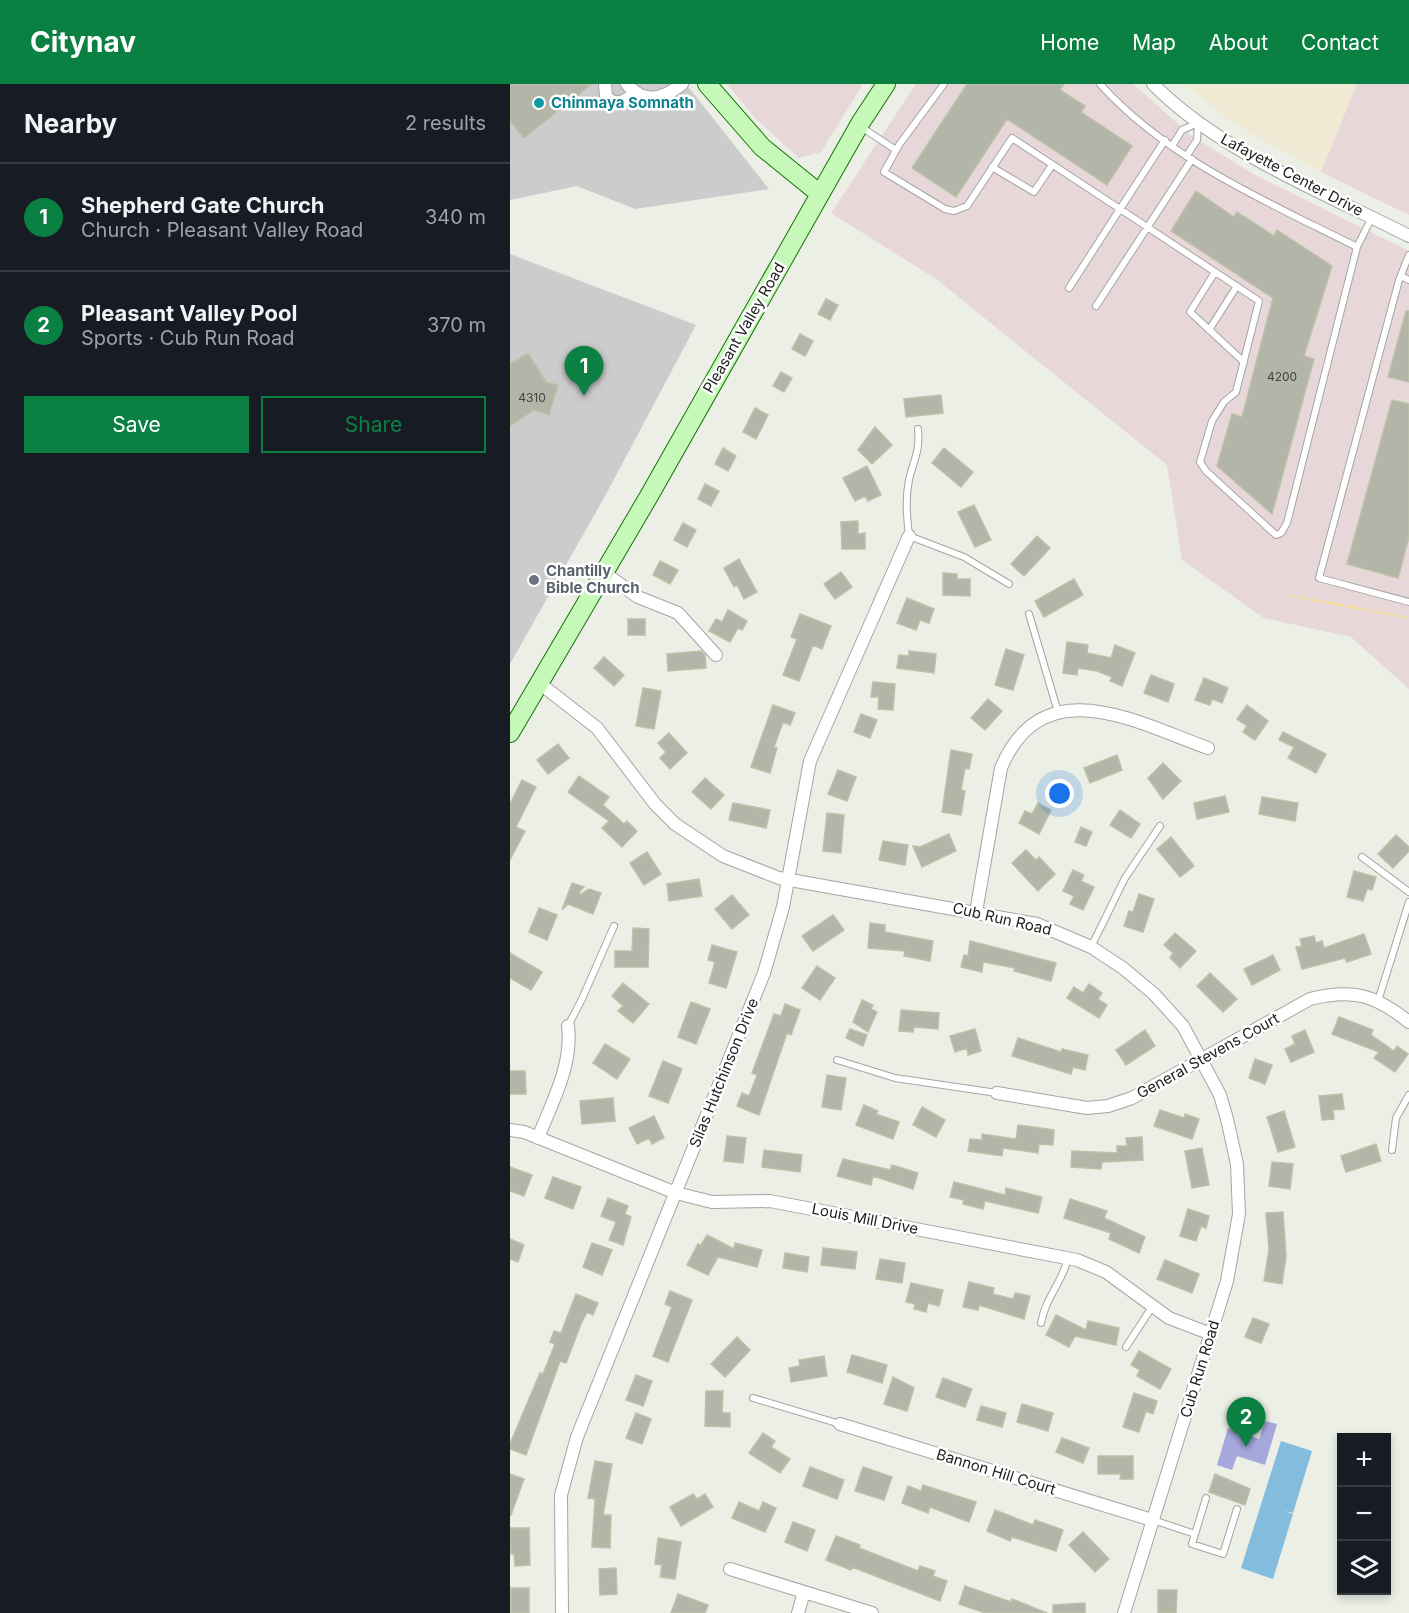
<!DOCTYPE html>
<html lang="en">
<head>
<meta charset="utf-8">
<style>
  :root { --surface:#171b24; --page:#242831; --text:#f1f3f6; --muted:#9ea1a6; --line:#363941; --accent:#0b8043 }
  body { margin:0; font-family:Inter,sans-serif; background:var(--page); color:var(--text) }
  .controls { position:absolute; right:18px; bottom:18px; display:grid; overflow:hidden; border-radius:0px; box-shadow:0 3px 9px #0003 }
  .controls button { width:54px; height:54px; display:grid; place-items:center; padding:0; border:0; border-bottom:2px solid var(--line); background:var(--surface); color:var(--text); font:30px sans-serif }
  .you { position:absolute; left:550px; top:710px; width:21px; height:21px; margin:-15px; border:4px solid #fff; border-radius:50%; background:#1a73e8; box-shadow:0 0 0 9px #1a73e833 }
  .badge { display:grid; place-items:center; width:39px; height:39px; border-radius:50%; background:var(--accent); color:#fff; font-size:20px; font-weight:700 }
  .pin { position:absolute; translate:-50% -50px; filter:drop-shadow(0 2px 3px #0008) }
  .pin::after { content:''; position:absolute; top:32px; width:21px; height:18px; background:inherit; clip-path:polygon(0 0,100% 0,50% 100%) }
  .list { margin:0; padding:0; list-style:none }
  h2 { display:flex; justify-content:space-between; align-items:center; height:78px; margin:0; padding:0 24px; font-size:26px }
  h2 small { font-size:20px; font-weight:400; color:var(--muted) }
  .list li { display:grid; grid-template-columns:39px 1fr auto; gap:18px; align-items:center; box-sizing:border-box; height:108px; padding:0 24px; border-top:2px solid var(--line) }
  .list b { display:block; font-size:22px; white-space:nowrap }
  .list p { margin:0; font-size:20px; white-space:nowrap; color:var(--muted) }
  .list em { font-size:20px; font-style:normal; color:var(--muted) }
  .actions { display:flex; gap:12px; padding:18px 24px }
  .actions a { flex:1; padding:14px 0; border:2px solid var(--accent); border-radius:0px; text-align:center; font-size:21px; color:var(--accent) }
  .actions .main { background:var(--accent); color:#fff }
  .icon { flex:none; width:33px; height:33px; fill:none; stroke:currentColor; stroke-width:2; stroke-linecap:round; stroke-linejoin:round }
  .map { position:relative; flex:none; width:899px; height:1529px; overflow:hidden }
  header { display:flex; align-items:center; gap:36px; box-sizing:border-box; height:84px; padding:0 30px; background:var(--accent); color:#fff }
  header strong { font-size:28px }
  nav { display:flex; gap:33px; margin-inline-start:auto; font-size:21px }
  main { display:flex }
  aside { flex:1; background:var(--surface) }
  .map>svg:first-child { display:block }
  .commercial { fill:#f0ead4 }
  .industrial { fill:#e8d7d8 }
  .religious { fill:#ccc }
  .pitch { fill:#84bcdd }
  .water { fill:#a6a7dc }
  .building { fill:#b2b5a7; stroke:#bcc1a7; stroke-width:1.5 }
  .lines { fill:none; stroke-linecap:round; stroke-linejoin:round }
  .lane-casing { stroke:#a5a5a5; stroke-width:8 }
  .street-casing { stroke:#a5a5a5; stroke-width:14 }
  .secondary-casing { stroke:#167407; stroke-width:20 }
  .path { stroke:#f7e36e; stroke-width:2; stroke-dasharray:3 3; stroke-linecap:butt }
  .lane { stroke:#fff; stroke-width:6 }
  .street { stroke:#fff; stroke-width:12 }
  .secondary { stroke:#c6f8ba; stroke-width:18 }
  .culture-dot { fill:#0f9aa8; stroke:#fff; stroke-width:2 }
  .worship-dot { fill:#6b7280; stroke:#fff; stroke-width:2 }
  .labels { text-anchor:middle; stroke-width:5; stroke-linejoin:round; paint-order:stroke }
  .number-label { font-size:12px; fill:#434440 }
  .culture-label { font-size:15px; font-weight:bold; fill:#0d838f; stroke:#fff; text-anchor:start }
  .street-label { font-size:15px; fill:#1e1e1e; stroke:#fff }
  .worship-label { font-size:15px; font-weight:bold; fill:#5b616d; stroke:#fff; text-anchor:start }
</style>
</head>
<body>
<header>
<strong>Citynav</strong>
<nav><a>Home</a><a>Map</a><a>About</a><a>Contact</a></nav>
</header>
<main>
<aside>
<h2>Nearby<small>2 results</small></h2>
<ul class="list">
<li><span class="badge">1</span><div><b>Shepherd Gate Church</b><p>Church · Pleasant Valley Road</p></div><em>340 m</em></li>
<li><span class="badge">2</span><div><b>Pleasant Valley Pool</b><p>Sports · Cub Run Road</p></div><em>370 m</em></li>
</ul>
<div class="actions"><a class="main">Save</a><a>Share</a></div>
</aside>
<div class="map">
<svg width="899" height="1529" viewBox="0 0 899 1529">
  <rect width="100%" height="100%" fill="#ebefe5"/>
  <path class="commercial" d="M674 0H847L811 88 726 41Z"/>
  <path class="industrial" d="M217 0H353L311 68 289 74 246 35Z
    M406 0H623L682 52 745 91 899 167V605L841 553 754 534 672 476 657 381 426 195 321 129Z
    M847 0H899V131L811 88Z"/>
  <path class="religious" d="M0 0H176L259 105 125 125 67 102 0 116Z
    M0 170 186 241 95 412 0 580Z"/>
  <path class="pitch" d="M771 1357 802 1367 783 1429 774 1427 783 1430 763 1495 731 1484Z"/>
  <path class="water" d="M755 1337 767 1340 755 1381 727 1372 722 1386 707 1381 718 1344 749 1355Z"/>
  <path class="building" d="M0 0H82L14 54 0 37Z
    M457 0H554L550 6 575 22 571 28 622 62 597 101 497 35 446 113 402 84Z
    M686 107 724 133 727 128 764 152 767 146 822 182 794 272 804 275 762 430 707 382 722 330 732 333 763 214 661 147Z
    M316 215 328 221 320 236 308 230Z
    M896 227H899V298L878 293Z
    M290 250 303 257 295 272 282 265Z
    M18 269 36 298 48 301 39 331 24 326 0 342V280Z
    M271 288 282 294 274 308 263 302Z
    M431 311 433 329 396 333 394 315Z
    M882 316 899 320V453L888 494 837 480Z
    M245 324 258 331 246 355 233 348Z
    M365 343 382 361 362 380 348 366Z
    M213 364 226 372 218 387 205 380Z
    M434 364 463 388 451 403 422 379Z
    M357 382 371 411 358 417 355 412 345 417 333 394Z
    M195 400 209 407 201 422 188 415Z
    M464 421 481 456 465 463 448 428Z
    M348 437V450L355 449V465H332L331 438Z
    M173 439 186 446 177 463 164 456Z
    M527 452 540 464 514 492 501 480Z
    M229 475 247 508 234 515 227 501 224 503 214 484Z
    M150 477 168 486 160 500 143 491Z
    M331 488 342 503 325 515 314 500Z
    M433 489 447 490V495H460V512L433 511Z
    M564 495 573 511 534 533 525 517Z
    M397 514 424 525 419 539 410 536 406 546 387 539Z
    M218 526 237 537 232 546 228 544 220 558 199 547 206 535 212 538Z
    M290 530 321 542 312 565 303 561 289 597 273 591 287 555 281 553Z
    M118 535H135V551H118Z
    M557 558 578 561 577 569 601 574 605 561 625 569 612 602 600 597 602 593 587 587 568 584 567 591 553 589Z
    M496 565 514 571 503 606 485 601Z
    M191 567 195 571 196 584 158 587 157 570Z
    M399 567 426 570 424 589 387 584 389 571 399 572Z
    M94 573 114 591 104 602 84 584Z
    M641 591 664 600 658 618 634 609Z
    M694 594 718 604 712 619 702 615 700 621 685 616Z
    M363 598 385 600 383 626 368 625 369 613H361Z
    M133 604 151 607 144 645 126 642Z
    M478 615 492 627 475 646 461 634Z
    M263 621 285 629 280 641 273 638 264 663 267 664 260 689 241 683Z
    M737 621 758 637 745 656 733 648 737 642 727 635Z
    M351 630 367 636 360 654 344 648Z
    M773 648 816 670 806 689 778 674 784 663 769 656Z
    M159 649 177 669 160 685 150 674 156 668 148 659Z
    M48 660 59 674 38 690 27 676Z
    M441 666 462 670 459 685 455 684 451 706 455 707 451 731 432 728Z
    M607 671 612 686 580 699 574 684Z
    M653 679 671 697 653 715 638 694Z
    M328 686 346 693 337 717 318 710Z
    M69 692 99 713 93 721 114 740 117 737 127 747 112 763 92 744 99 737 58 708Z
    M195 694 214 711 201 725 182 708Z
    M12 696 26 703 6 743 15 747 0 776V720Z
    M715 712 719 728 687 735 684 719Z
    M752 713 788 719 785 737 749 730Z
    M223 719 260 726 256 744 219 736Z
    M528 719 541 726 529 750 509 739 515 727 522 730Z
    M610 726 630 740 621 754 600 741Z
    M317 729 334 731 331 769 313 767Z
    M571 743 582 748 576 762 565 758Z
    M439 750 446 767 412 783 403 762 410 763Z
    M886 751 899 763V767L883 784 868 770Z
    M661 753 684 782 670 793 647 765Z
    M373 757 398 761 395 781 369 776Z
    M516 766 526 776 529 773 545 790 528 807 502 779Z
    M137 768 151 790 134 801 120 779Z
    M563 786 574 791 571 797 584 803 573 826 560 820 564 812 553 807Z
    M844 787 866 793 862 806 857 805 853 817 837 813Z
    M189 795 192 812 159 817 157 800Z
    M62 799 74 803 69 808 71 810 79 805 91 809 83 830 58 820 52 826Z
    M629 810 644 815 633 848 614 842 619 827 623 828Z
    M222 811 239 831 222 845 205 825Z
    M29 824 47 831 37 856 19 848Z
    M323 831 334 846 303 867 292 852Z
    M360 839 375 841V848L423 857 420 877 394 872 395 867 358 864Z
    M123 844 139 845 138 883H105V867H122Z
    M665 849 686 867 670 884 660 874 663 869 654 861Z
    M854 850 861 870 837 878 835 874 792 885 786 863 792 862 790 855 804 852 806 859 812 857 814 864Z
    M460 857 546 879 541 897 504 887 505 884 473 878 472 888 451 883 454 871 458 872Z
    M202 861 227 868 216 904 199 899 205 878 198 876Z
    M0 869 32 888 21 906 0 894Z
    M763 871 770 886 742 901 734 885Z
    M307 882 325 894 310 916 292 904Z
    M700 889 727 915 713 928 687 902Z
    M113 899 139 920 123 939 108 927 113 922 102 912Z
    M579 900 592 909 588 915 597 921 589 934 557 914 564 903 573 909Z
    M352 916 363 921 361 925 367 928 358 948 343 938Z
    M181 918 200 925 186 960 168 953Z
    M275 920 290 926 281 951 277 949 249 1031 227 1022 232 1009 239 1012 247 991 242 989 264 930 271 932Z
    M391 926 429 929 428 945 404 943 403 948 389 947Z
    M829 933 863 946 861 951 884 967 887 962 898 970 885 988 864 974 869 968 822 950Z
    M340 945 357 951 353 962 336 954Z
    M465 945 471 967 458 971 457 964 445 968 440 952Z
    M635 946 645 962 616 981 606 966Z
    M795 946 804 968 781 978 775 965 785 960 782 952Z
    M508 954 551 968 552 965 578 971 575 986 563 983 561 990 502 972Z
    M95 960 120 975 107 995 83 979Z
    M745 975 762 981 755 1000 739 994Z
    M153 977 172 985 158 1019 139 1012Z
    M0 987H15L16 1010H0Z
    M317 991 336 994 331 1026 312 1023Z
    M832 1010 834 1025 823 1026 824 1035 812 1036 809 1012Z
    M103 1014 105 1037 72 1040 70 1017Z
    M354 1021 368 1027 366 1030 389 1038 383 1055 346 1041Z
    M412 1023 435 1036 426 1053 403 1041Z
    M650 1026 674 1034 675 1030 689 1035 682 1055 644 1042Z
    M774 1027 785 1063 768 1068 757 1033Z
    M144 1032 154 1054 142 1060 139 1054 127 1060 119 1044Z
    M508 1041 544 1046 543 1061 529 1060 528 1069 493 1064 492 1072 458 1067 460 1055 472 1056V1050L506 1055Z
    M217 1052 236 1054 233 1079 214 1077Z
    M632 1053 633 1076 592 1078 591 1085 561 1083 562 1067 607 1069V1062H617L616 1054Z
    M866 1060 871 1077 836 1088 831 1072Z
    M692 1064 699 1101 682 1104 675 1067Z
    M254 1066 292 1071 290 1088 252 1083Z
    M333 1075 380 1086 382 1081 408 1089 403 1105 363 1092 361 1101 327 1092Z
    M762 1078 783 1080 780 1105 759 1102Z
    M0 1083 22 1091 14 1112 0 1107Z
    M43 1093 71 1103 63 1125 35 1114Z
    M444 1098 495 1111 496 1104 532 1113 528 1129 475 1117 473 1125 453 1120 454 1116 440 1113Z
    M98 1114 118 1122 115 1130 121 1133 113 1161 99 1156 106 1138 91 1132Z
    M560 1115 597 1127 594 1134 635 1153 629 1169 599 1155 601 1149 554 1134Z
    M678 1125 699 1132 696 1144 691 1142 686 1157 670 1152Z
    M773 1128 776 1172 772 1200 754 1197 759 1165 756 1129Z
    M197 1151 224 1165 225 1159 252 1166 247 1183 208 1173 198 1191 177 1181 188 1160 191 1161Z
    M0 1155 14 1161 8 1178 0 1175Z
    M82 1159 102 1166 92 1191 73 1183Z
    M313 1164 347 1168 345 1185 311 1181Z
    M275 1169 299 1173 297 1188 273 1184Z
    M370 1175 395 1179 392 1199 366 1195Z
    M655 1176 689 1190 682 1209 647 1195Z
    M459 1198 484 1204 483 1210 503 1215 505 1209 520 1212 514 1235 469 1221 468 1226 453 1223Z
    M401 1199 433 1206 429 1222 418 1219 416 1228 404 1225 405 1220 396 1218Z
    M160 1207 182 1216 158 1278 143 1272 162 1223 155 1220Z
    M66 1210 88 1219 83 1231 77 1228 71 1240 56 1279 50 1277 16 1371 0 1365V1360L30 1289 33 1290 45 1260 40 1258 44 1247 51 1249Z
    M546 1231 576 1246 578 1237 609 1244 606 1261 565 1252 559 1263 536 1251Z
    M743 1234 759 1240 751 1259 735 1253Z
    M227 1253 240 1266 215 1293 201 1280Z
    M629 1267 661 1285 650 1305 627 1292 630 1286 621 1281Z
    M342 1271 377 1281 372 1299 337 1288Z
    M314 1272 317 1292 281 1298 279 1284 290 1282 289 1276Z
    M126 1291 142 1297 133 1322 116 1316Z
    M383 1293 404 1304 397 1327 374 1320Z
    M433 1294 462 1305 455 1323 426 1313Z
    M196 1307H213L212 1329H220V1343L195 1342Z
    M624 1309 647 1317 643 1330 636 1327 629 1348 613 1343Z
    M512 1320 543 1329 538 1347 507 1338Z
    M471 1322 496 1329 492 1343 467 1336Z
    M126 1329 141 1335 132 1360 116 1354Z
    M253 1349 265 1357 261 1363 280 1375 270 1389 239 1369Z
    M552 1354 579 1364 573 1379 546 1368Z
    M588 1372H623V1395H610L611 1390H588Z
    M85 1377 102 1380 93 1431H101L100 1464 82 1463 85 1415 78 1414Z
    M300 1383 334 1396 327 1415 293 1402Z
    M353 1383 382 1393 374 1416 345 1407Z
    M0 1390 14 1395 1 1431H0Z
    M705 1390 740 1405 735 1421 699 1408Z
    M413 1401 466 1418 459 1438 420 1423 418 1429 392 1419 398 1402 411 1407Z
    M183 1410 187 1415 195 1410 203 1423 171 1442 160 1423Z
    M229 1418 249 1427 253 1418 266 1424 255 1448 222 1434Z
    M485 1426 523 1441 525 1436 553 1446 546 1467 502 1453 500 1457 477 1447Z
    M283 1438 305 1446 297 1467 275 1458Z
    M0 1444H19L20 1481 5 1482 4 1470H1Z
    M573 1448 599 1475 585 1488 559 1461Z
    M326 1452 350 1461 349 1464 408 1487 410 1482 425 1487 423 1492 437 1497 430 1517 342 1483 341 1486 316 1476Z
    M148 1454 171 1458 165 1495 150 1493 152 1481 145 1480Z
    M106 1484 107 1510 90 1511 89 1485Z
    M455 1502 501 1518 502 1515 537 1529H475L449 1520Z
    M1 1504H19V1529H1Z
    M648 1506H667L666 1529H648Z
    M168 1510 198 1521 195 1529H161Z
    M575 1519V1529H543V1521Z"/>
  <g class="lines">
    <g class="lane-casing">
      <path id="lane" d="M434 0 389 61 374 88 435 125 444 127 457 122 502 54 610 125 655 56
        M590 0C658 76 758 118 847 163L862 133
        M351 43 386 66
        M662 62 672 46 688 39 687 56 677 71
        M482 83 524 108 542 81
        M899 171 889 196 809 494 899 518
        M705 188 680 228 734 278
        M891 192 899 196
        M559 204 610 125 749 217 726 308 714 318 702 337 690 378 696 387 766 451 771 449 777 439 847 163
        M586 222 682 75
        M699 246 727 202
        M408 345C410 369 404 374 399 396 395 415 397 433 399 452L454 473 499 500
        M519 530 548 628
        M852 773 899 808
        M581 863 615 794 650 742
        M868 917 899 818
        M58 942 72 915 104 842
        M327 976 385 994 487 1009
        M882 1066 886 1034 899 1011
        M531 1239C535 1215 552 1198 558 1175
        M616 1263 642 1223
        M243 1314 330 1340
        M696 1414 682 1460 713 1470 727 1425
        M643 1436 685 1450"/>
    </g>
    <g class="street-casing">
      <path id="street" d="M95 0 96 13C108 23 114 17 125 10
        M117 0C134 21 153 15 172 0
        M643 0C710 68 815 109 899 152
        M93 488 128 513 168 529 206 571
        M28 598 87 644 145 720 165 740 213 772 269 794 527 840 581 863 613 884 644 910 673 942 710 1011 717 1035 727 1080 729 1130 717 1197 614 1529
        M466 828 491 684C533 584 627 639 698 664
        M487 1009 577 1024 598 1022 622 1014 800 915C843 904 865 911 899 938
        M0 1046 14 1048 166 1109 202 1118 260 1117 567 1176 596 1188 659 1234 701 1250
        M28 1054C42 1018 63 981 58 942
        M330 1340 642 1436
        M220 1485 362 1529
        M52 1529 51 1411 67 1353 254 889 273 823 300 677 399 452
        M288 1529 294 1508"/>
    </g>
    <g class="secondary-casing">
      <path id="secondary" d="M197 0 252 63 310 110
        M0 649 139 412 351 38 376 0"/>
    </g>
    <path class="path" d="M777 511 899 534"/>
    <use href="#lane" class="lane"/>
    <use href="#street" class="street"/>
    <use href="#secondary" class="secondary"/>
  </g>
  <circle class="culture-dot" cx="29" cy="19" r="6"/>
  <circle class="worship-dot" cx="24" cy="496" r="6"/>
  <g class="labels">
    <g class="number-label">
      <text x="772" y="297">4200</text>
      <text x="22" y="318">4310</text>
    </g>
    <g class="culture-label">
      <text x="41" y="24">Chinmaya Somnath</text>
    </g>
    <g class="street-label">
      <text transform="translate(782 91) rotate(28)" y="5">Lafayette Center Drive</text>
      <text transform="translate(234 244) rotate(-60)" y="5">Pleasant Valley Road</text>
      <text transform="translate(492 835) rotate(13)" y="5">Cub Run Road</text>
      <text transform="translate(698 972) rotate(-29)" y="5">General Stevens Court</text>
      <text transform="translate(214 989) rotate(-68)" y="5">Silas Hutchinson Drive</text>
      <text transform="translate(355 1135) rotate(11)" y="5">Louis Mill Drive</text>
      <text transform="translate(690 1285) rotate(-73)" y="5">Cub Run Road</text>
      <text transform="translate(486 1388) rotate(17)" y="5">Bannon Hill Court</text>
    </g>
    <g class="worship-label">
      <text x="36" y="492">Chantilly<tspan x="36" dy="17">Bible Church</tspan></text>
    </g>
  </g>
</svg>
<div class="controls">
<button>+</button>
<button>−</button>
<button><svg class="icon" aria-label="layers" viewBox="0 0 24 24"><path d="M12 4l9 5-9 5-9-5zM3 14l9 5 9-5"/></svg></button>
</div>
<div class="you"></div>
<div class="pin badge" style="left:74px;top:312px">1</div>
<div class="pin badge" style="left:736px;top:1363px">2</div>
</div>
</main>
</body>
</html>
